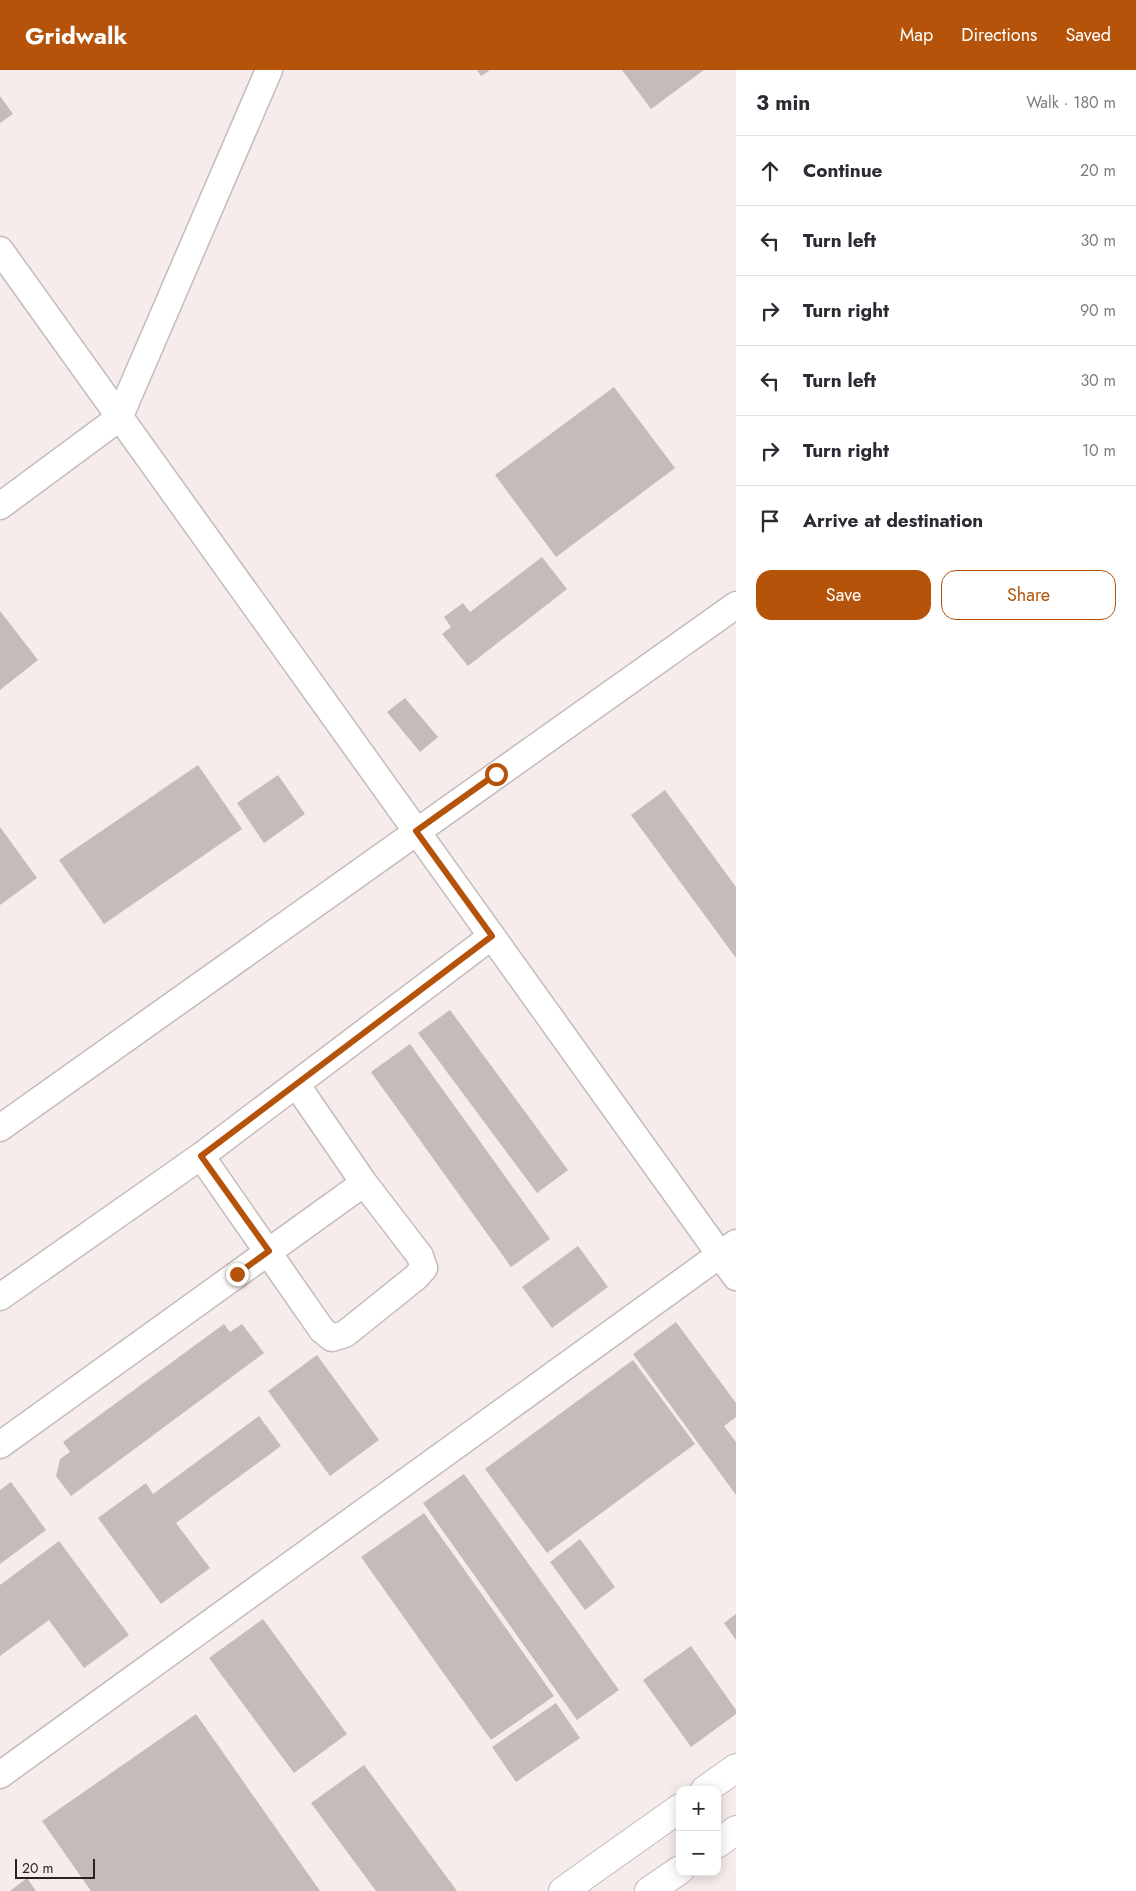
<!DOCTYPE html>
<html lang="en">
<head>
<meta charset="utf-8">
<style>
  :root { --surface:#fff; --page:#f2f2f3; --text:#2b2b33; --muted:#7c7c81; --line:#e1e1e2; --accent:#b45309 }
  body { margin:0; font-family:Jost,sans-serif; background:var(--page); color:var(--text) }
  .controls { position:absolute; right:15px; bottom:15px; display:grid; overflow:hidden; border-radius:10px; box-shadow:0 2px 12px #0003 }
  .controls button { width:45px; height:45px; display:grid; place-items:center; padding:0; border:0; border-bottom:1px solid var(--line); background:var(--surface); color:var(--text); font:25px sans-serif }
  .scale { position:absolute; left:15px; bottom:12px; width:80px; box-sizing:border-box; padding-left:5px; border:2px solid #272323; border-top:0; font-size:14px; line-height:18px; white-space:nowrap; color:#272323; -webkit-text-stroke:4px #f5eceb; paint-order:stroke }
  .stop { position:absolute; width:15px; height:15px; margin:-11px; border:4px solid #b45309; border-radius:50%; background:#fff }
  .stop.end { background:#b45309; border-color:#fff; box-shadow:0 1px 5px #0008 }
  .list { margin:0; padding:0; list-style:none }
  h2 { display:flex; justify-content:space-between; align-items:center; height:65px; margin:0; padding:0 20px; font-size:21px }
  h2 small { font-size:16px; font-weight:400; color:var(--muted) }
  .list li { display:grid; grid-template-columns:32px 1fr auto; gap:15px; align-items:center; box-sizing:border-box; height:70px; padding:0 20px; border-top:1px solid var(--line) }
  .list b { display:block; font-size:19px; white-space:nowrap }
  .list em { font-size:16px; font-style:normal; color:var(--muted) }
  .actions { display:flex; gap:10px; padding:15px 20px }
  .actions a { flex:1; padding:11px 0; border:1px solid var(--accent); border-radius:15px; text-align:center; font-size:18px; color:var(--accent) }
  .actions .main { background:var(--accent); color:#fff }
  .icon { flex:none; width:28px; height:28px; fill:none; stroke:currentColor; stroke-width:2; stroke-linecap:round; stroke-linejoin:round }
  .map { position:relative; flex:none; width:736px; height:1821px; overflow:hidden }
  header { display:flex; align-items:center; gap:30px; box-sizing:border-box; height:70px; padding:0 25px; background:var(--accent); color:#fff }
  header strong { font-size:24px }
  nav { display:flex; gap:28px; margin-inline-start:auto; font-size:18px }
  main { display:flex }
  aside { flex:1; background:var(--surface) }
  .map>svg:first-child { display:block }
  .building { fill:#c4bbba }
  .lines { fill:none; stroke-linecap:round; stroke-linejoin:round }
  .minor-casing { stroke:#c4bbba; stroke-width:29 }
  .major-casing { stroke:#c4bbba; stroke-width:30 }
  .minor { stroke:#fff; stroke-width:26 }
  .major { stroke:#fff; stroke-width:28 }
  .route { stroke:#b45309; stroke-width:6 }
</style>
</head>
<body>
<header>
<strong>Gridwalk</strong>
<nav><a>Map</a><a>Directions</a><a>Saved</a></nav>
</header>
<main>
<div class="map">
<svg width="736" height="1821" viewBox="0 0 736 1821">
  <rect width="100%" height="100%" fill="#f5eceb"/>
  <path class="building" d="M477 0H490L481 6Z
    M622 0H704L651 39Z
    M0 26 13 44 0 53Z
    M614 317 675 398 556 487 495 405Z
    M542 487 567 519 468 596 442 564 451 557 444 547 463 533 470 542Z
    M0 541 38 590 0 620Z
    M405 628 438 667 420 682 387 642Z
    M198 695 242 759 104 854 59 790Z
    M278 705 305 744 264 773 237 733Z
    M665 720 736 817V888L631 745Z
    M0 757 37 808 0 835Z
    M450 940 568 1100 537 1123 418 963Z
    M410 974 550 1169 511 1197 371 1002Z
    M578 1176 608 1217 552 1258 522 1217Z
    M676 1252 736 1333V1347L724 1356 736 1372V1425L633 1284Z
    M224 1254 230 1262 242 1254 264 1283 71 1426 56 1406 60 1389 70 1382 63 1372Z
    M317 1285 379 1370 330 1406 268 1321Z
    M633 1290 695 1374 547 1483 485 1399Z
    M259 1346 281 1376 176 1453 210 1498 161 1534 98 1448 146 1413 153 1424Z
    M464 1404 619 1620 577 1650 423 1433Z
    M11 1412 46 1460 0 1494V1420Z
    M424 1443 554 1626 491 1670 361 1487Z
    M580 1469 615 1517 585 1540 550 1492Z
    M59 1471 129 1565 84 1598 49 1550 0 1586V1515Z
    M736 1544V1570L724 1553Z
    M263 1549 347 1664 294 1703 209 1588Z
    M691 1576 736 1640V1644L691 1677 643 1610Z
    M556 1633 580 1668 516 1712 492 1677Z
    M196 1644 320 1821H91L42 1751Z
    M364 1695 457 1821H376L311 1733Z
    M27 1808 36 1821H10Z"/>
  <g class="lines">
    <g class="minor-casing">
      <path id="minor" d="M0 180 736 1207
        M0 436 119 348 269 0
        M296 1014 364 1113 420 1186 424 1198 416 1207 345 1264 332 1268 322 1260 201 1086 492 866
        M0 1058 736 535
        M0 1227 201 1086
        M0 1375 364 1113
        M0 1705 736 1173"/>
    </g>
    <g class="major-casing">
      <path id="major" d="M705 1720 736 1698
        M717 1774 736 1760
        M563 1821 680 1738
        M649 1821 680 1800"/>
    </g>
    <use href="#minor" class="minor"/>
    <use href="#major" class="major"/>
  </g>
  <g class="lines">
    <path class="route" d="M237 1204 269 1181 201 1086 492 866 416 761 496 704"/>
  </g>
</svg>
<div class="controls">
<button>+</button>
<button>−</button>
</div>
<div class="scale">20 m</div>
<div class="stop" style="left:496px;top:704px"></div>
<div class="stop end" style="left:237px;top:1204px"></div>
</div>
<aside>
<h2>3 min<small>Walk · 180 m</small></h2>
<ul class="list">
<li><svg class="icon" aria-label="ahead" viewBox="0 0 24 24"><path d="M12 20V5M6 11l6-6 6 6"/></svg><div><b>Continue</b></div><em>20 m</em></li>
<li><svg class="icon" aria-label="left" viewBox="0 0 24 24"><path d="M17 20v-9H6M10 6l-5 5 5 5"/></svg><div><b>Turn left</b></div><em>30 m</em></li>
<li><svg class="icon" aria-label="right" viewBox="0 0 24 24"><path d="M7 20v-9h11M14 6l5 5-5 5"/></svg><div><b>Turn right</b></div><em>90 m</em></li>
<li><svg class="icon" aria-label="left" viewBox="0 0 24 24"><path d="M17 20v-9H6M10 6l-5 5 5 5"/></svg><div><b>Turn left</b></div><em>30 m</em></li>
<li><svg class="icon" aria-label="right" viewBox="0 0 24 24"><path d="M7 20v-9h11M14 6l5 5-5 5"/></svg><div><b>Turn right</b></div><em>10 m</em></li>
<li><svg class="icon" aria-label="arrive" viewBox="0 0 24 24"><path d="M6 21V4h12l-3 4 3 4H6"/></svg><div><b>Arrive at destination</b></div></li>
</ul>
<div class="actions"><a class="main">Save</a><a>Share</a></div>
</aside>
</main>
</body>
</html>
